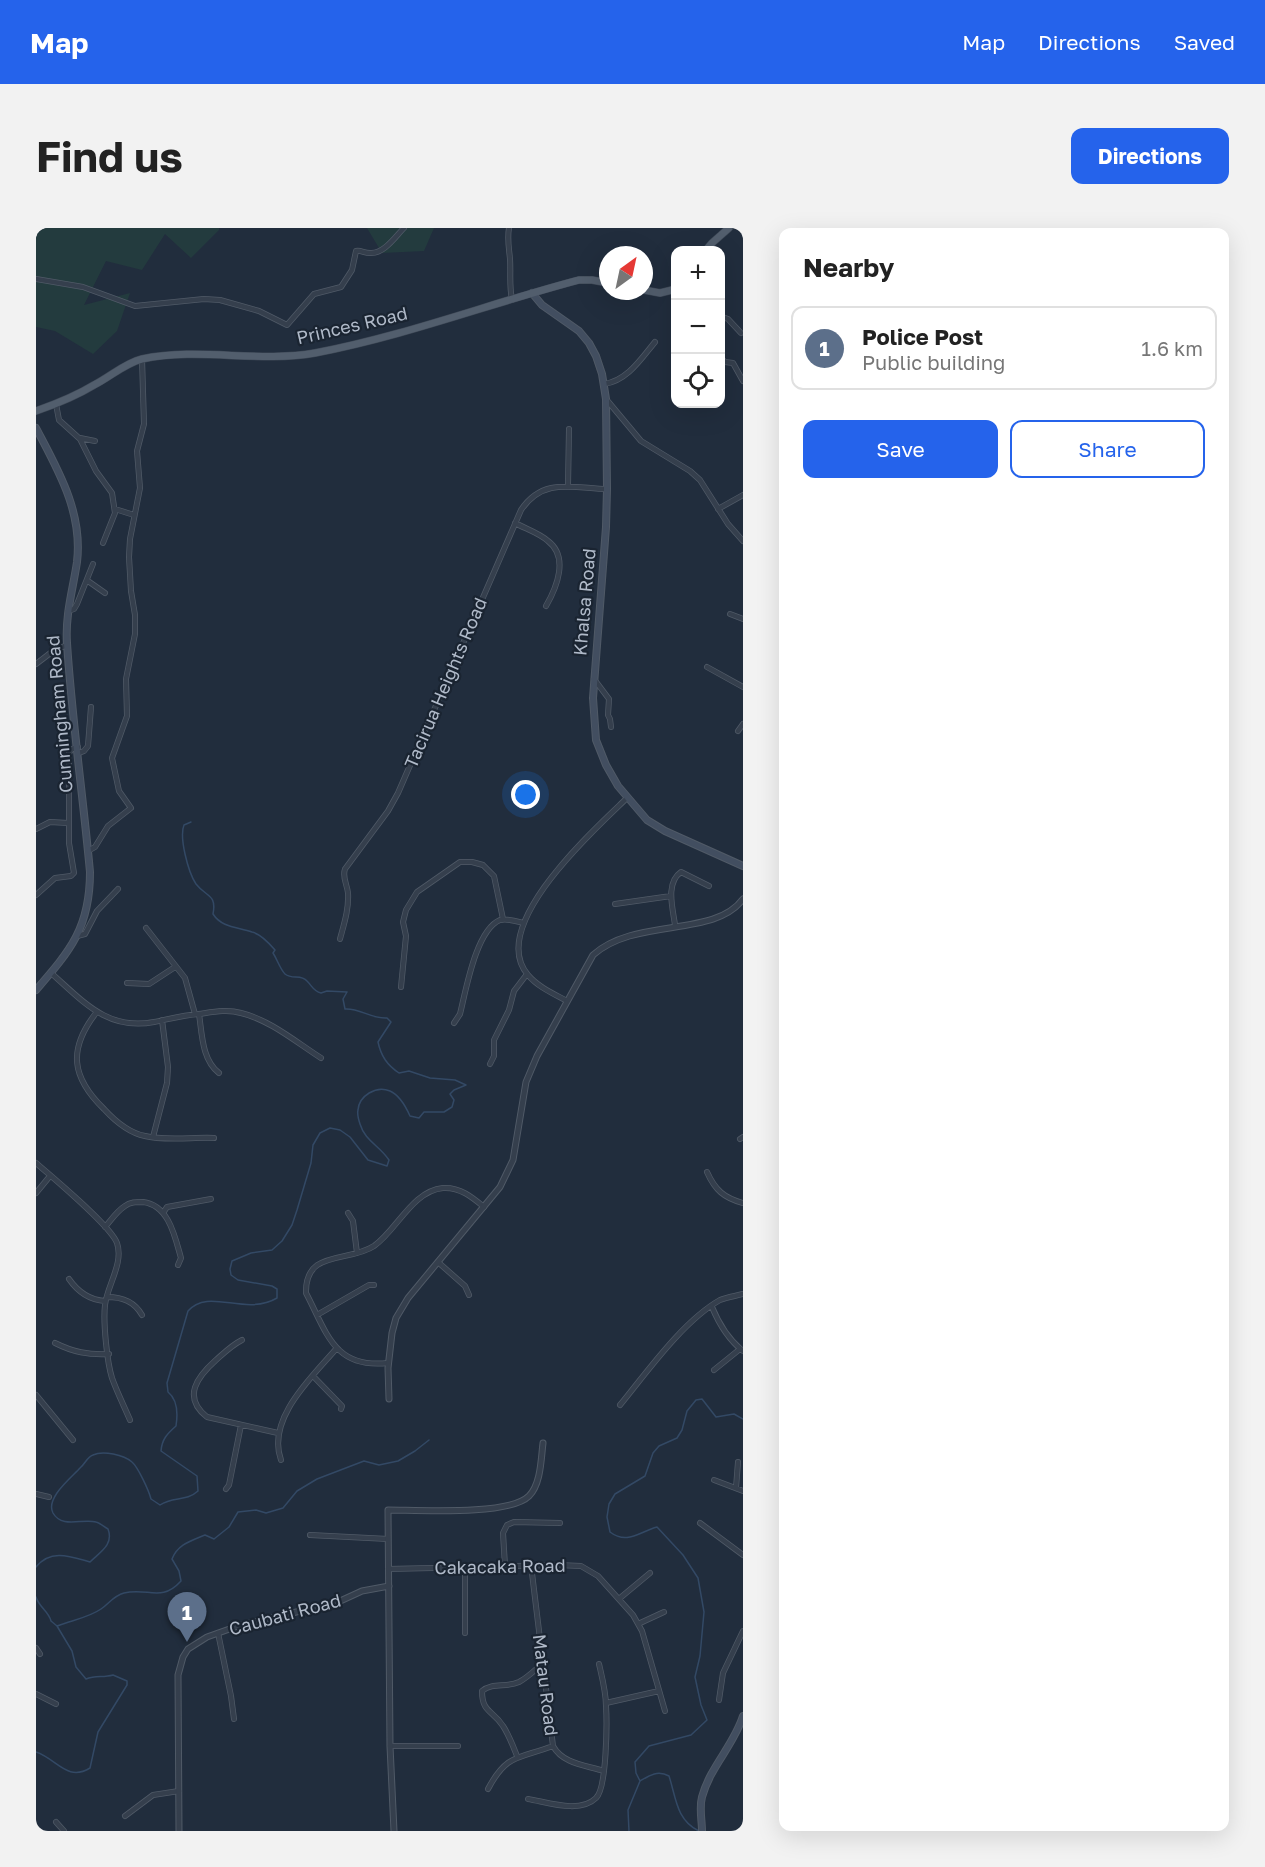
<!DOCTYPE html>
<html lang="en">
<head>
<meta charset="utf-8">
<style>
  :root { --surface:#fff; --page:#f2f2f2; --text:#222; --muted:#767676; --line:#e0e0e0; --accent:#2563eb }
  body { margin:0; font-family:"Golos Text",sans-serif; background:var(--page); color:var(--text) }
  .controls { position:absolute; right:18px; top:18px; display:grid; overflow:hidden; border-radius:12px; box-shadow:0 6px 24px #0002 }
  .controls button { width:54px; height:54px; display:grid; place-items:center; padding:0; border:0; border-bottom:2px solid var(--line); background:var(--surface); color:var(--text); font:30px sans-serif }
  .compass { position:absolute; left:563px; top:18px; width:54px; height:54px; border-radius:50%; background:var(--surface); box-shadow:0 6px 24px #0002; rotate:33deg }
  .you { position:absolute; left:490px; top:567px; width:21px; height:21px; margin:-15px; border:4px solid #fff; border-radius:50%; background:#1a73e8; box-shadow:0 0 0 9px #1a73e833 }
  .badge { display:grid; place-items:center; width:39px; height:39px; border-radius:50%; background:var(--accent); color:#fff; font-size:20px; font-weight:700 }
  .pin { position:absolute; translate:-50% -50px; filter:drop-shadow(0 2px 3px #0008) }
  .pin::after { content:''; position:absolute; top:32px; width:21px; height:18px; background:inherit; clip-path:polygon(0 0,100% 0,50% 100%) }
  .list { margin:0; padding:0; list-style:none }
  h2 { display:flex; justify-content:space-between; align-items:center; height:78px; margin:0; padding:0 24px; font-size:26px }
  h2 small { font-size:20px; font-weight:400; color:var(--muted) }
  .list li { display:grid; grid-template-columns:39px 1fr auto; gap:18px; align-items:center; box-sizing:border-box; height:84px; margin:0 12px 12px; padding:0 12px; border:2px solid var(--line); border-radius:12px }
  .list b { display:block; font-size:22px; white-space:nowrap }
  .list p { margin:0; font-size:20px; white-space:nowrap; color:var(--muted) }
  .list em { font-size:20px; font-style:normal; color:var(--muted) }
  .actions { display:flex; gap:12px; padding:18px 24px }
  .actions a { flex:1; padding:14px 0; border:2px solid var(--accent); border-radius:12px; text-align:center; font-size:21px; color:var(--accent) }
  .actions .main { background:var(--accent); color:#fff }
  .icon { flex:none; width:33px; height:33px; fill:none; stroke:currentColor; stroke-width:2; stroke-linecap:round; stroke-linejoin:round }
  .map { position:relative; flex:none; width:707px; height:1603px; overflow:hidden; border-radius:12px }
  header { display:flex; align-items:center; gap:36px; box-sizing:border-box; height:84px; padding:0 30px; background:var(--accent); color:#fff }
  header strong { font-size:28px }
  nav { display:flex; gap:33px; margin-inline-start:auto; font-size:21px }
  .intro { display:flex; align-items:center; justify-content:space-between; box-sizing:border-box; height:144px; padding:0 36px }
  h1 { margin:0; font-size:42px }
  .button { padding:15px 27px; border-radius:12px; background:var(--accent); color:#fff; font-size:21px; font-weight:700 }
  main { display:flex; gap:36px; padding:0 36px }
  aside { flex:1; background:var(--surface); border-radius:12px; box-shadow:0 6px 24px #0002 }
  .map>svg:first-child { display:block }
  .green { fill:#233b3e }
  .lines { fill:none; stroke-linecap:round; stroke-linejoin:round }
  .stream { stroke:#334965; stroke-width:1.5 }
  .minor-casing { stroke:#505a67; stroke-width:6 }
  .tertiary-casing { stroke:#505a67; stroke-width:7 }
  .secondary-casing { stroke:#505a67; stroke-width:8 }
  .primary-casing { stroke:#3e4856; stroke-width:8 }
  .minor { stroke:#353f4d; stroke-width:4.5 }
  .tertiary { stroke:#353f4d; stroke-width:5 }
  .secondary { stroke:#424e60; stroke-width:6 }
  .primary { stroke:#525e6d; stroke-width:7 }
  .labels { text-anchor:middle; stroke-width:4.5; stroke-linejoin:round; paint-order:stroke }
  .street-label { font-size:18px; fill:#b0bac9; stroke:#1a2431 }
</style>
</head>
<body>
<header>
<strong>Map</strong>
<nav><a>Map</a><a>Directions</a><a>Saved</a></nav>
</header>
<div class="intro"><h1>Find us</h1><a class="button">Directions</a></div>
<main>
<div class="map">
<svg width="707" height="1603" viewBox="0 0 707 1603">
  <rect width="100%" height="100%" fill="#212d3d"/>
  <path class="green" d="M0 0H183V2L155 30 129 6 106 42 70 33 48 77 94 65 81 103 57 126 19 103 0 99Z
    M331 0H398L388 23 346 25Z"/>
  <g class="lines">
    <path class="stream" d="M0 1339C15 1320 36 1329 54 1334 64 1324 78 1317 72 1301 68 1299 64 1295 60 1294 47 1290 26 1301 17 1285 9 1270 36 1249 44 1240 49 1236 51 1229 57 1227 67 1222 88 1227 96 1234 102 1239 113 1263 115 1271L124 1277C137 1268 150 1274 162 1263L161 1248 125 1223C126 1211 131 1206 140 1198 142 1185 142 1172 132 1164L131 1155 152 1083C173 1059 209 1089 241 1070V1061L236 1058 202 1052 195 1047 194 1041 196 1033 215 1025 236 1022 246 1013 256 997 261 982 275 935 277 917 284 905 294 900 304 902 314 909 332 932 351 938 353 932C343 917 329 913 324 896 323 893 321 886 322 882 323 868 340 857 354 863 363 867 370 879 374 888L383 890 388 884H408L416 879 418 872 414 866 418 862 430 857 419 852 394 850 373 843 363 845C351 837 345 828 342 814L355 794 351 790C335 791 324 780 309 781L307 771 311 764 291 763 285 765C277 763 277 759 271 753 265 746 256 752 249 746 244 741 241 731 237 725L239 722C233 715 225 706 216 704 202 699 186 700 177 686 181 666 170 669 160 656 152 644 143 609 148 597L155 594
      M0 1369C3 1379 13 1384 15 1393L21 1398 36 1423 40 1439 50 1451C60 1447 67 1450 77 1447L91 1453V1457L62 1504 54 1540C31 1554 21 1531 0 1524
      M21 1398C36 1392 52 1390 65 1381 74 1375 77 1368 88 1365 112 1359 125 1375 145 1353L143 1343 136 1331C142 1316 155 1313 169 1307L178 1311 193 1299 202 1284 220 1282 230 1285 247 1280 261 1263 281 1251 328 1233 343 1237 362 1233 379 1223 393 1212
      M604 1553C614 1547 622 1542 633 1548 640 1569 640 1592 663 1603
      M593 1603 592 1582 604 1553 600 1545 599 1534 613 1518 655 1507 671 1492 665 1477 659 1449 664 1428 668 1384 662 1350 647 1327 621 1299C603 1304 591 1317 574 1304L571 1289 573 1276 579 1266 609 1248 617 1225 623 1218 641 1210 646 1202 651 1183 660 1172 666 1171 680 1189 698 1186 707 1191"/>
    <g class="minor-casing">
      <path id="minor" d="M473 0C471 11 473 20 474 31 475 46 473 56 476 72
        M0 51 47 59 99 78 168 71 184 72 223 83 251 97 278 66 305 59 316 42 320 23C325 22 328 25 334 25 348 26 359 9 368 0
        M684 88 692 91 705 105
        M684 129 689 134 697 135 707 153
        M568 156C591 153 605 131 619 114
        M570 171 605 213 654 243 664 252 692 296 707 313
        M20 176 23 192 44 211 60 243 76 265 79 285 67 315
        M44 210 59 213
        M532 258 533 201
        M79 281 98 287
        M682 281 707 267
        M479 295C490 301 503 305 512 313 533 329 521 359 510 378
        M52 353 69 365
        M32 383 38 381 41 376 57 336
        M694 386 707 391
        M0 436 17 423 31 417
        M671 439 707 459
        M558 451 573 471 572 487 574 491 575 499
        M702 503 707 496
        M43 525 48 523 52 518 55 479
        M0 601 14 594 32 595
        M52 623 59 619 72 598 95 580 83 563 76 530 91 488 90 451 99 406V387L95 363 93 329 94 311 104 260 101 223 108 196 106 131
        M0 667 19 650 35 648 38 645 33 615V525L36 521 42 519
        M579 676 635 668
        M639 697C637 681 629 655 645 644L673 658
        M110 700 149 750 159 786
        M41 708 49 706 61 683 82 661
        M304 711C308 696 313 681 312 665 311 656 306 649 309 641L352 583 362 565 485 282C507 249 537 260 571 261
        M15 745C47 773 71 803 118 794 133 791 148 787 163 786 177 784 191 781 205 785 234 792 260 814 285 830
        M91 755 113 756 139 739
        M365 759 370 708 367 694 370 682 381 664 424 634H436L447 637 458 648 467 691
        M531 773C518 766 502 759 492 747 450 698 559 601 591 570
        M60 785C32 821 35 849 68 881 79 893 93 905 109 908 127 913 159 909 178 910
        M163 786C166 806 166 832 183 845
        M418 795 424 786C430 762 440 702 464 692 471 690 480 693 487 695
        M454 836 458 828V812L473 782 478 763 491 746
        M117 909 131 855 132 839 126 792
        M704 911 707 909
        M0 935C17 950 74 997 81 1015 88 1035 71 1058 69 1077 67 1094 71 1134 76 1150 81 1164 88 1178 94 1192
        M671 944C679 962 688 970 707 975
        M0 965 14 948
        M127 985 131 979 175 971
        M312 985 317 993 321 1025
        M69 999C75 992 81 983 89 978 94 974 100 974 107 974 133 977 139 1009 145 1030L142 1037
        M403 1035 429 1058 433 1067
        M33 1051C42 1064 53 1072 69 1073
        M71 1069C86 1069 98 1073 106 1087
        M676 1079C683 1096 693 1112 707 1123
        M281 1087 333 1057H338
        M206 1112C196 1117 189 1124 180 1132 161 1149 146 1169 171 1189L242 1205
        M19 1115C37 1124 52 1127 73 1126
        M352 1135C298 1141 291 1105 270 1065 269 1021 312 1035 338 1018 361 1002 376 963 407 960 424 959 436 969 448 979
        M678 1142 704 1121
        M277 1148 306 1178 305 1181
        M0 1167 37 1212
        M584 1177C611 1144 647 1093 684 1072 691 1069 700 1068 707 1066
        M245 1232C230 1191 276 1149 300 1121
        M678 1252 707 1263
        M700 1260 702 1234
        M190 1261 193 1257 205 1197
        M0 1266 13 1269
        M664 1295 707 1327
        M274 1307 352 1311
        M495 1337 517 1518C527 1536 549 1537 568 1543
        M469 1338 467 1305 471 1297 478 1294 524 1295
        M352 1341 522 1337 545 1338 562 1348 597 1387 606 1403 629 1483
        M584 1370 614 1345
        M602 1396 628 1384
        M182 1405 195 1468 198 1491
        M429 1405V1339
        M0 1420 4 1426
        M0 1466 20 1476
        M683 1472 687 1445 707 1403
        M570 1475 623 1463
        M354 1518H422
        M481 1528C477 1518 473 1507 467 1498 457 1482 446 1485 446 1463 457 1454 470 1460 483 1454 491 1450 499 1442 506 1436
        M452 1561C471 1525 483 1531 517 1518
        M492 1571C511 1574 544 1586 560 1570 571 1560 571 1493 570 1478 570 1464 566 1449 563 1436
        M89 1588 117 1567 143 1563
        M20 1594 28 1603"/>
    </g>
    <g class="tertiary-casing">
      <path id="tertiary" d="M353 1171 352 1140 356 1105 360 1090 372 1070 464 959 477 932 490 854 501 828 557 727C599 689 679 710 707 671
        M143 1603 142 1447 147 1429 152 1421 171 1409 202 1398 302 1374 326 1363 353 1358
        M358 1603 354 1518 352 1282C381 1282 473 1288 493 1268 505 1256 505 1231 507 1215"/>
    </g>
    <g class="secondary-casing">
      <path id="secondary" d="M496 65 506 77 543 103 553 115 560 128 566 146 570 171 571 261 570 299 557 470 560 512 570 537 582 558 611 592 629 603 707 638
        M0 200C22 242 47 284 41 334 37 361 29 387 31 415 36 492 47 568 54 644 54 699 35 722 0 762
        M666 1603C666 1592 663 1580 666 1569 674 1539 698 1517 707 1488"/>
    </g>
    <g class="primary-casing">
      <path id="primary" d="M670 22 676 15 693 0
        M608 62 624 65 640 61
        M0 183C20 176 40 168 58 157 74 149 89 135 106 131 163 119 222 135 279 125 369 108 455 75 543 52H556L572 55"/>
    </g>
    <use href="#minor" class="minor"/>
    <use href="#tertiary" class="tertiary"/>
    <use href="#secondary" class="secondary"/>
    <use href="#primary" class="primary"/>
  </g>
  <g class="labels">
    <g class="street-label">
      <text transform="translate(316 98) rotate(-13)" y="6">Princes Road</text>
      <text transform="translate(549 374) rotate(-85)" y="6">Khalsa Road</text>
      <text transform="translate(410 455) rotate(-67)" y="6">Tacirua Heights Road</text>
      <text transform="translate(24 486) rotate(-95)" y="6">Cunningham Road</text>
      <text transform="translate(464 1339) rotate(-1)" y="6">Cakacaka Road</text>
      <text transform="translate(249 1387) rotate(-15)" y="6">Caubati Road</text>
      <text transform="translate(509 1457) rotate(83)" y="6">Matau Road</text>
    </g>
  </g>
</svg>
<div class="controls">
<button>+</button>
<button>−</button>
<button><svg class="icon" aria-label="locate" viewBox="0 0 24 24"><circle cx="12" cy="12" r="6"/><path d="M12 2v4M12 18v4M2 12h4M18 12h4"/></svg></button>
</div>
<svg class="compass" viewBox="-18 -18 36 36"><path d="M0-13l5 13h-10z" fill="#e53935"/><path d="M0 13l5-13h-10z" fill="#767676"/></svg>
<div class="you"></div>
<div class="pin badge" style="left:151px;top:1414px;background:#5c6f8a">1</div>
</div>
<aside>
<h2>Nearby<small></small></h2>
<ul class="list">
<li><span class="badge" style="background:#5c6f8a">1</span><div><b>Police Post</b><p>Public building</p></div><em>1.6 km</em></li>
</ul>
<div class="actions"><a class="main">Save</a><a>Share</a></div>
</aside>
</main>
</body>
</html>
